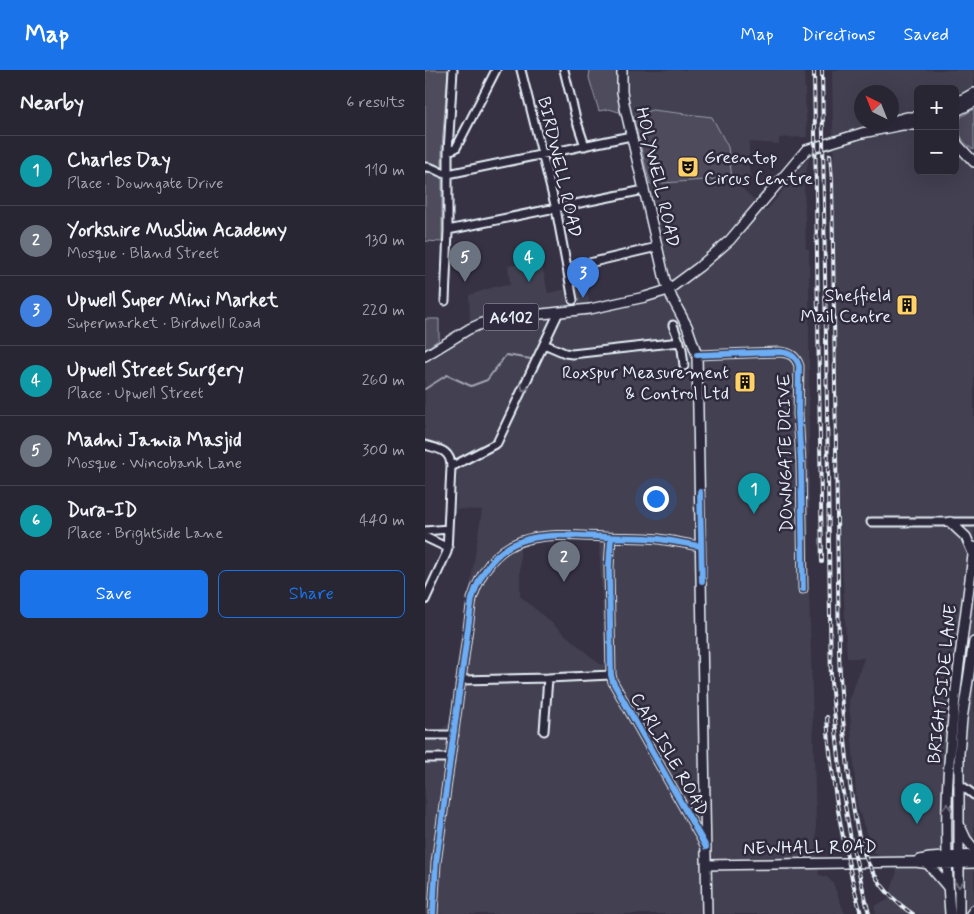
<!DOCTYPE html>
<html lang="en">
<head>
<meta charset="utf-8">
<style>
  :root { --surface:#282633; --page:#34323f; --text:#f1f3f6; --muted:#a5a5ac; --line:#44434e; --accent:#1a73e8 }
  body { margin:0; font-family:Mynerve,sans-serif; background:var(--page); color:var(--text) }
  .controls { position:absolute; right:15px; top:15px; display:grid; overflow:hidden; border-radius:8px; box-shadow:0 5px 20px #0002 }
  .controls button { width:45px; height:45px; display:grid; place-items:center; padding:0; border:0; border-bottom:1px solid var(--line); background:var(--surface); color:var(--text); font:25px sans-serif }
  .compass { position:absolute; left:429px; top:15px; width:45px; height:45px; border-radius:50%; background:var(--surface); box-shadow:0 5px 20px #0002; rotate:317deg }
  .you { position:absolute; left:230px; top:428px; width:18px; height:18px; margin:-12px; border:4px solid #fff; border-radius:50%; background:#1a73e8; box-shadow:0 0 0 8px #1a73e833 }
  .badge { display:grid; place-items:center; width:32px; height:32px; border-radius:50%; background:var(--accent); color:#fff; font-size:16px; font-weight:700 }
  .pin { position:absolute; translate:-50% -41px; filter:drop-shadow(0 1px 2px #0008) }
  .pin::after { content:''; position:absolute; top:26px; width:18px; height:15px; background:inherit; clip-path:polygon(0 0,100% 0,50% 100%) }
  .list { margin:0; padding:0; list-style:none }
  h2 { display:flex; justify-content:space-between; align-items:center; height:65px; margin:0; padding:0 20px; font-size:21px }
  h2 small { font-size:16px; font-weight:400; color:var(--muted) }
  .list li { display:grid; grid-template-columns:32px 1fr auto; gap:15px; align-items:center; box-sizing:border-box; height:70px; padding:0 20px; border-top:1px solid var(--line) }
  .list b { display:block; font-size:19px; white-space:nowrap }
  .list p { margin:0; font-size:16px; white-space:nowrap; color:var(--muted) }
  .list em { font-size:16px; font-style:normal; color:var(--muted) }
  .actions { display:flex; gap:10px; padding:15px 20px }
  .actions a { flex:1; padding:11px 0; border:1px solid var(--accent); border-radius:8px; text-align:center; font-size:18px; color:var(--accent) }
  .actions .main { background:var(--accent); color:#fff }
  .map { position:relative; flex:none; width:549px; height:844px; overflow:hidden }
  header { display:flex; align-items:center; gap:30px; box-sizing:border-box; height:70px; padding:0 25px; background:var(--accent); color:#fff }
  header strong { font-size:24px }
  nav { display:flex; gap:28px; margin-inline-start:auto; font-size:18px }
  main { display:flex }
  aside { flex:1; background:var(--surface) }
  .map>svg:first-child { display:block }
  .built { fill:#433f51; fill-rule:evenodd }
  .green { fill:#4d4b5c; stroke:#9a9eaa }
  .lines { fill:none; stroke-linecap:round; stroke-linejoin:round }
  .stream { stroke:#a0a4af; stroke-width:2 }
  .minor-casing { stroke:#e8f1f8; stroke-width:11 }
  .major-casing { stroke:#e8f1f8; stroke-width:12 }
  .minor { stroke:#2f2a3d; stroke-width:7 }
  .major { stroke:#2f2a3d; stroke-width:9 }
  .rail-casing { stroke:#e8f1f8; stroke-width:4 }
  .rail { stroke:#2f2a3d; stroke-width:2; stroke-dasharray:5.5; stroke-linecap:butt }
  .cycleway-casing { stroke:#2f2a3d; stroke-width:9 }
  .cycleway { stroke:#6dadf4; stroke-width:6 }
  .oneway { stroke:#70707e }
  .labels { text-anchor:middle; stroke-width:5; stroke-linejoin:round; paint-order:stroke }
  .shield { fill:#2f2a3d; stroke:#b0b5c0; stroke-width:1 }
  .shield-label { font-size:16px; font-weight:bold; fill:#e8f1f8 }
  .poi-label { font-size:18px; fill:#e8f1f8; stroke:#2f2a3d; text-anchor:end }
  .street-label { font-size:18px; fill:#e8f1f8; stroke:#2f2a3d }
</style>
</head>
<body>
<header>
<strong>Map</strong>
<nav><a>Map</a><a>Directions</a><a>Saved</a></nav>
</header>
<main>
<aside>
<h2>Nearby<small>6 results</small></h2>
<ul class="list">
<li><span class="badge" style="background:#0f9aa8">1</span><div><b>Charles Day</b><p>Place · Downgate Drive</p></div><em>110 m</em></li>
<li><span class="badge" style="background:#6b7280">2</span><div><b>Yorkshire Muslim Academy</b><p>Mosque · Bland Street</p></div><em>130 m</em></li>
<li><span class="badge" style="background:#3f7fe0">3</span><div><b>Upwell Super Mini Market</b><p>Supermarket · Birdwell Road</p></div><em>220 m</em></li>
<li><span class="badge" style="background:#0f9aa8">4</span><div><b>Upwell Street Surgery</b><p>Place · Upwell Street</p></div><em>260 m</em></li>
<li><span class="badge" style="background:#6b7280">5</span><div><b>Madni Jamia Masjid</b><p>Mosque · Wincobank Lane</p></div><em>300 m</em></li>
<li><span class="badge" style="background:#0f9aa8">6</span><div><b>Dura-ID</b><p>Place · Brightside Lane</p></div><em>440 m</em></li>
</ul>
<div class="actions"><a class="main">Save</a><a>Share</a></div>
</aside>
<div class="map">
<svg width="549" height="844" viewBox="0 0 549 844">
  <rect width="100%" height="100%" fill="#363244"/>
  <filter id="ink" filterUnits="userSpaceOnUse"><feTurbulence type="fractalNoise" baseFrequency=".02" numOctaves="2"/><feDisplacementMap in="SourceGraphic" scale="10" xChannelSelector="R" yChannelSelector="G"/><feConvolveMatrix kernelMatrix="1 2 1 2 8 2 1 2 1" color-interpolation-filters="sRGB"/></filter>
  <g filter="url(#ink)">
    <path class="built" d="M201 0H379L382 67 354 68V74L324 72V102L327 109 314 115 341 141 384 88 381 102 377 110 379 111 381 179H384V521L392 787 394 805 402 807 408 813 420 844H0V659H16L25 653 29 617 57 440 31 439 32 408 19 377 0 371V293L24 279 21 265 45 251 44 225 69 217 85 215 83 196 116 191 123 223 161 215 165 238 247 215 225 114 307 108 303 77 227 40 208 46 200 24ZM135 470 174 472 180 589 179 593 176 595 95 526V477L116 471Z
      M407 0H549V32L530 42V19H493V47L467 51V22H437V52L461 53 440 61 493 55V101H530V72L549 88V844H451L449 836 463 830 472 801 447 780 432 736 424 631 439 588H422L415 454Z"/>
    <path class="green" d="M0 0H23L17 77V172L0 171Z
      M165 0H193L197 43 184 39 174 41 164 8Z
      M549 39V80C537 73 531 61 536 47Z
      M227 40 287 47 303 77 307 108 225 114 208 46Z
      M0 249H14V269L0 280Z"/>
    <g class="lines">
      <path class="stream" d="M0 319 22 305 46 316 62 310 81 285 106 289"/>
      <g class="minor-casing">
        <path id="minor" d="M96 0 131 139 148 230
          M139 0 151 49 160 76
          M23 81 31 78 71 0
          M0 97C9 96 14 104 23 104L206 66
          M23 160 219 120
          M143 198 232 177
          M20 231 23 161V81L28 0
          M248 255 257 279 259 296
          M119 274 140 283 147 284 255 272
          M272 285 355 282C365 283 371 286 374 296L373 344 376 393 378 519
          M0 375C14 379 26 380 26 397L22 482 0 530
          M26 397 72 373 134 242
          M446 452H549
          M0 461 23 459
          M0 467 23 478
          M186 468 184 496 186 605 188 612 281 777
          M37 610 123 608 186 605
          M119 661 123 608
          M0 665H29
          M0 688H25
          M533 713 549 725
          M8 844 11 793 47 529C69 458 119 464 180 467 198 468 216 467 234 469 248 471 262 474 275 476"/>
      </g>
      <g class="major-casing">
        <path id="major" d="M197 0V22L200 38 240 210 247 228 262 256 272 285 282 844
          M530 39 536 30 549 23
          M530 42 549 32
          M467 51 482 47H493
          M530 69 533 75 549 92
          M0 286 44 259 67 249 165 239 220 227 243 220 274 197 305 170 381 80 437 63 477 55H493
          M525 452 541 467 548 483
          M535 756 541 769 549 779
          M495 790 505 788 549 785
          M503 794 522 816
          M281 795 490 792 505 794 549 793
          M525 844C521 790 520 735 525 681 530 613 541 545 549 477
          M534 844V683L537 649 549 572
          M546 844 549 840"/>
      </g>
      <use href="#minor" class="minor"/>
      <use href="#major" class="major"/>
      <g class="rail-casing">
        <path id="rail" d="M389 0 397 492
          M397 0 406 612 417 717 426 770 444 844
          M405 85 407 110 414 580C415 623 419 664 424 707 428 735 431 766 443 793 453 813 469 832 488 844
          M402 647C406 714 419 780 436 844"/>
      </g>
      <use href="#rail" class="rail"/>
      <g class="cycleway-casing">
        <path id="cycleway" d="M272 285 355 282C365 283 371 286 374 296L373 344 376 393 378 519
          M275 422 277 511
          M186 468 184 496 186 605 188 612 281 777
          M8 844 11 793 47 529C69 458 119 464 180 467 198 468 216 467 234 469 248 471 262 474 275 476"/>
      </g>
      <use href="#cycleway" class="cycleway"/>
    </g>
    <defs><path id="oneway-chevron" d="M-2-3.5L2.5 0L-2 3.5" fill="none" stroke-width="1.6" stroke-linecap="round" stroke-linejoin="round" transform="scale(1.25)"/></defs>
    <g class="oneway">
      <use href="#oneway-chevron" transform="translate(99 318) rotate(115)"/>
      <use href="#oneway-chevron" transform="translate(522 737) rotate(-88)"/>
      <use href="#oneway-chevron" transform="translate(534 814) rotate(89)"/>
    </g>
  </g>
  <defs>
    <g id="theatre-square" transform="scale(1.125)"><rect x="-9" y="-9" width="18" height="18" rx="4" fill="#ffd166" stroke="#2f2a3d"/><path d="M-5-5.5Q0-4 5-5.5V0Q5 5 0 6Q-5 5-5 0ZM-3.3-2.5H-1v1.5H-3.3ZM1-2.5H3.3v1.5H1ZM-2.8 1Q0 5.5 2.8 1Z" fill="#111"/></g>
    <g id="building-square" transform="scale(1.125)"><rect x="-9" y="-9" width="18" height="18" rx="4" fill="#ffd166" stroke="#2f2a3d"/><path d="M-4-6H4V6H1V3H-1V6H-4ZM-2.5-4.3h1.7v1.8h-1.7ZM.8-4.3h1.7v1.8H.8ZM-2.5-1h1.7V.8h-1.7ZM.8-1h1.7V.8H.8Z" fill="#111"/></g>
  </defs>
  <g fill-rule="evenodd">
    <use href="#theatre-square" x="263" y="97"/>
    <use href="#building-square" x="482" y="235"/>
    <use href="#building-square" x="320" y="312"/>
  </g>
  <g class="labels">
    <rect class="shield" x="58.5" y="233.5" width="55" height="27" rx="4"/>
    <g class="shield-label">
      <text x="86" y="253">A6102</text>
    </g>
    <g class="poi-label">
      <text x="279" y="93" text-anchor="start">Greentop<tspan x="279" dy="21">Circus Centre</tspan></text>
      <text x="466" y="231">Sheffield<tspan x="466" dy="21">Mail Centre</tspan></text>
      <text x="304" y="308">Roxspur Measurement<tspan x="304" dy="21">&amp; Control Ltd</tspan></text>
    </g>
    <g class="street-label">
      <text transform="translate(135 97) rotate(77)" y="6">BIRDWELL ROAD</text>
      <text transform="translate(233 107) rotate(77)" y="6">HOLYWELL ROAD</text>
      <text transform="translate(360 383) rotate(-91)" y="6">DOWNGATE DRIVE</text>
      <text transform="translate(517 614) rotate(-84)" y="6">BRIGHTSIDE LANE</text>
      <text transform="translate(245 684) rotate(60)" y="6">CARLISLE ROAD</text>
      <text transform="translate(385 777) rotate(-1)" y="6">NEWHALL ROAD</text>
    </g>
  </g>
</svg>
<div class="controls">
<button>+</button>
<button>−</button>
</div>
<svg class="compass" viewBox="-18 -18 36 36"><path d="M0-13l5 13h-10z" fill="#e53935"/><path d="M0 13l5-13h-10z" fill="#a5a5ac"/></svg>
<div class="you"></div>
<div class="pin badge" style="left:329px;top:444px;background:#0f9aa8">1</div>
<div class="pin badge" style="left:139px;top:512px;background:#6b7280">2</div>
<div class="pin badge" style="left:158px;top:228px;background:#3f7fe0">3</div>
<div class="pin badge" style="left:104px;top:212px;background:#0f9aa8">4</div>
<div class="pin badge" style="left:40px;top:212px;background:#6b7280">5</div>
<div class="pin badge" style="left:492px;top:754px;background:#0f9aa8">6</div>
</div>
</main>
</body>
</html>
